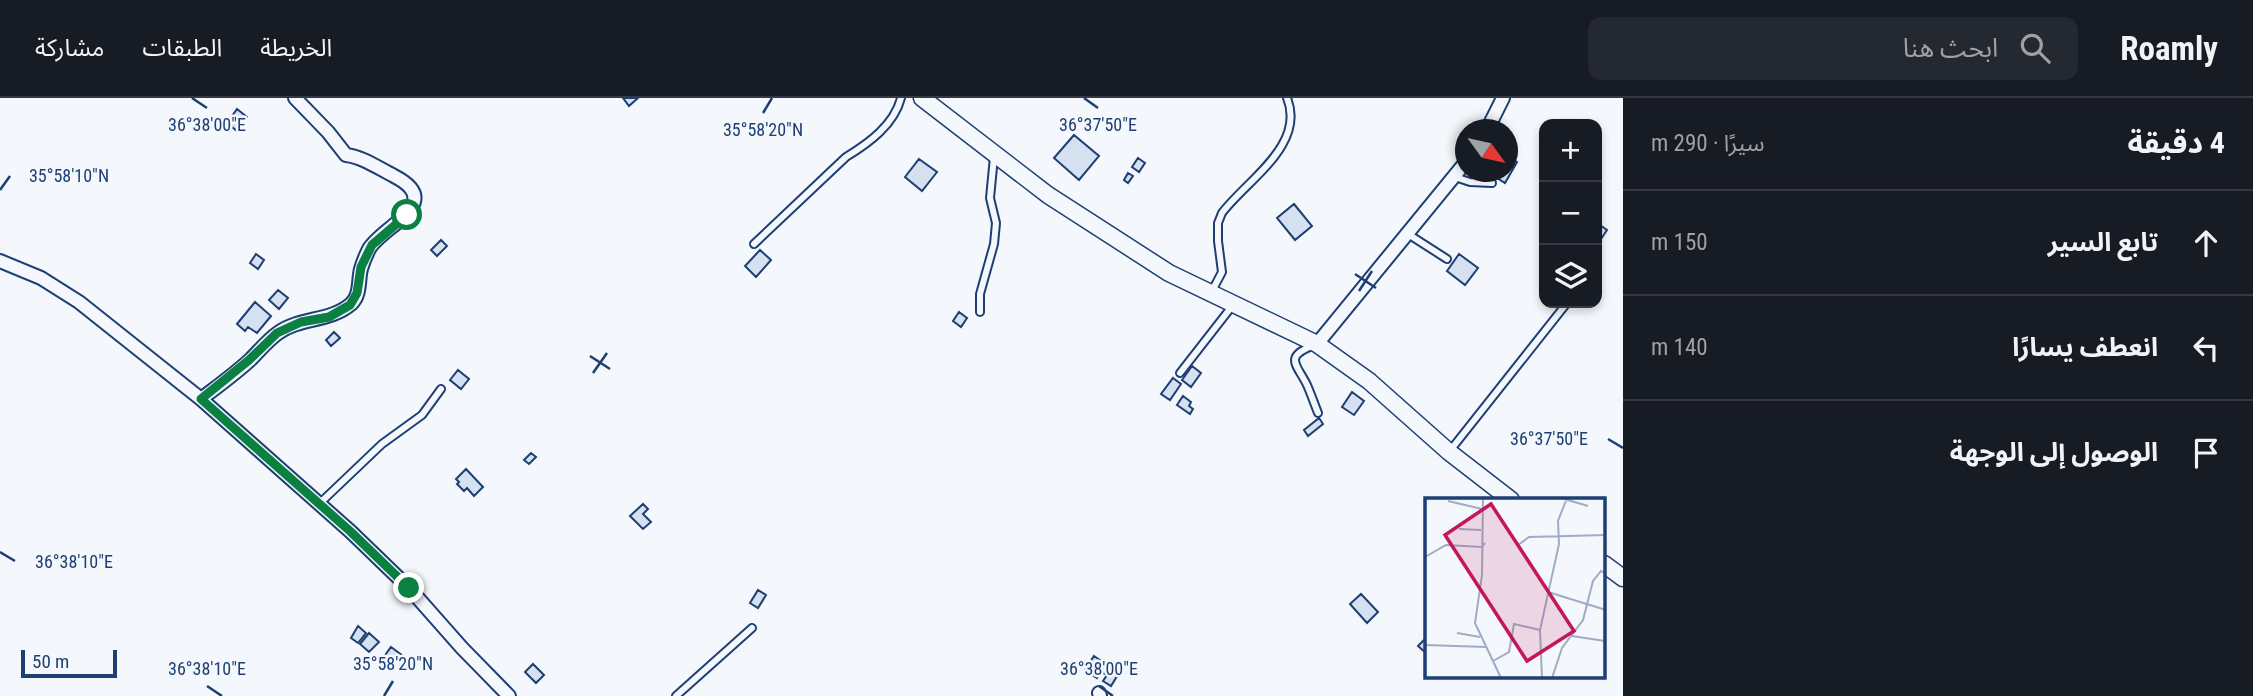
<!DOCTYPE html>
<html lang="ar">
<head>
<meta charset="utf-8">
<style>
  :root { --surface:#171b24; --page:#242831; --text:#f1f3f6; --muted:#9ea1a6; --line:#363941 }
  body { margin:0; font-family:"Roboto Condensed","Noto Sans Arabic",sans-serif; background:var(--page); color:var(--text); direction:rtl }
  .controls { position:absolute; right:21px; top:21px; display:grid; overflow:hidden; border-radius:14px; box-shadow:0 4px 10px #0003 }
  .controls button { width:63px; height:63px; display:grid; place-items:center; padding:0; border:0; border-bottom:2px solid var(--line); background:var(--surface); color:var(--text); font:35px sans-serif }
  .compass { position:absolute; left:1455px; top:21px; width:63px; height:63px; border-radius:50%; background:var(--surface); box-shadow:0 4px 10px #0003; rotate:123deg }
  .scale { position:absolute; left:21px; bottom:18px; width:96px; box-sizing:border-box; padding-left:7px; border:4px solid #1d3f73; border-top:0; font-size:19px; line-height:24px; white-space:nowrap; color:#1d3f73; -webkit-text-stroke:5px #f4f7fb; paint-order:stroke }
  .stop { position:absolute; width:21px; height:21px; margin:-16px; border:5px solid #0b8043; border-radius:50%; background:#fff }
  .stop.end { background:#0b8043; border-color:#fff; box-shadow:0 2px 7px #0008 }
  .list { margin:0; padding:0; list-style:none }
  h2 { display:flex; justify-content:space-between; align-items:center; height:91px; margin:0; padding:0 28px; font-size:30px }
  h2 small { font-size:23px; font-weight:400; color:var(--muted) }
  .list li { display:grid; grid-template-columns:46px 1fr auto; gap:21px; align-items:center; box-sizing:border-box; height:105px; padding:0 28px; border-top:2px solid var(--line) }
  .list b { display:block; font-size:26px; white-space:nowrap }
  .list em { font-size:23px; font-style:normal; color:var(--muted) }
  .icon { flex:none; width:38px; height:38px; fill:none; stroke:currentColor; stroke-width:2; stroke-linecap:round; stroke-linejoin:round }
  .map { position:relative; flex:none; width:1623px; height:598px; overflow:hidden; direction:ltr }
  header { display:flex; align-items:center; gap:42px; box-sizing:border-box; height:98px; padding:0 35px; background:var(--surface); border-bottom:2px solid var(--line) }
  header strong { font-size:33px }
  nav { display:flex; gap:38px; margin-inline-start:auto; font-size:24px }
  .search { width:490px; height:63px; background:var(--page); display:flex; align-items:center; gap:18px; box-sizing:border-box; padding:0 24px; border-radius:14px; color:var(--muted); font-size:26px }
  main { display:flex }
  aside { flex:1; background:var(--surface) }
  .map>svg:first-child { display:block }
  .building { fill:#d5e0f0; stroke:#1d3f73; stroke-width:2 }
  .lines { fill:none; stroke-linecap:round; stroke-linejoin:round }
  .lane-casing { stroke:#1d3f73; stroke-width:10 }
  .street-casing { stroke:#1d3f73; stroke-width:16 }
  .secondary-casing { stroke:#1d3f73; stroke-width:19 }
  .lane { stroke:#f4f7fb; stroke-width:6 }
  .street { stroke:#f4f7fb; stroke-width:12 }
  .secondary { stroke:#f4f7fb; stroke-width:16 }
  .route { stroke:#0b8043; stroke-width:9 }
  .ticks { fill:none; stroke:#1d3f73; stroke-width:2.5 }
  .inset-road { fill:none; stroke:#9eadc5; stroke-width:2 }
  .view { fill:#c2185b; fill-opacity:0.15; stroke:#c2185b; stroke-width:3.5 }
  .inset-edge { fill:none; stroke:#1d3f73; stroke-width:3.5 }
  .ticks-label { font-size:18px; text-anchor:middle; fill:#1d3f73; stroke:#f4f7fb; stroke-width:5; stroke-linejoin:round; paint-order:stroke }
</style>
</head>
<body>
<header>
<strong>Roamly</strong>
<div class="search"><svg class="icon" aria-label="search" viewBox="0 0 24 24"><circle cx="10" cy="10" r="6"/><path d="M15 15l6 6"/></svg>ابحث هنا</div>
<nav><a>الخريطة</a><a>الطبقات</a><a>مشاركة</a></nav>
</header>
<main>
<aside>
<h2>4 دقيقة<small>سيرًا · 290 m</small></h2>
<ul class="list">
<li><svg class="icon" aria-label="ahead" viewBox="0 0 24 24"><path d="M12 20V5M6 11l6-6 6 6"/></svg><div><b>تابع السير</b></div><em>150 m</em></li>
<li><svg class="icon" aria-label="left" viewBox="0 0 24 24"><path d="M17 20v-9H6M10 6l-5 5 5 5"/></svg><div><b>انعطف يسارًا</b></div><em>140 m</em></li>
<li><svg class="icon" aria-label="arrive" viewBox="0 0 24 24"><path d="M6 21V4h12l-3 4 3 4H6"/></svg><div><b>الوصول إلى الوجهة</b></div></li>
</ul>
</aside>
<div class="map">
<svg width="1623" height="598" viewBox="0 0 1623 598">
  <rect width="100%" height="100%" fill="#f4f7fb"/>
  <path class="building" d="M623 0H638L629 8Z
    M237 11 247 19 237 33 227 25Z
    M1074 37 1099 58 1079 82 1054 60Z
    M1507 58 1517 64 1505 85 1491 76 1493 74H1507Z
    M1138 60 1145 65 1139 74 1132 69Z
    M919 61 937 74 922 93 905 79Z
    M1128 75 1133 78 1128 85 1124 82Z
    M1294 106 1312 128 1295 142 1277 120Z
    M1597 125 1607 132 1599 144 1597 143Z
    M441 142 447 148 437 158 431 152Z
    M760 152 771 162 756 179 745 168Z
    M256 156 264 162 258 171 250 165Z
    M1459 156 1478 170 1465 187 1447 173Z
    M278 192 288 200 279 211 269 202Z
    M255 204 271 218 257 235 248 229 245 233 237 226Z
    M959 214 967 220 961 229 953 223Z
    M334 234 340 240 331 248 326 242Z
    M1192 268 1201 275 1191 289 1182 282Z
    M458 272 469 281 461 291 450 282Z
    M1173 280 1181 286 1170 302 1161 296Z
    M1352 294 1364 303 1354 317 1342 309Z
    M1183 298 1191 304 1189 308 1193 311 1190 316 1177 307Z
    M1319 320 1323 326 1308 338 1304 332Z
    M531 355 536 359 529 366 524 362Z
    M466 371 483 389 474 398 467 390 464 393 457 386 459 384 456 381Z
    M643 406 648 411 643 416 651 424 643 431 630 418Z
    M758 492 766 497 758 510 750 505Z
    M1361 496 1378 514 1367 525 1350 506Z
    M358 528 366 535 358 545 351 540Z
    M369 535 379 544 369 554 360 546Z
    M1427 539V556L1418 548Z
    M391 549 403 558 399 563 396 561 392 566 383 560Z
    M1094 558 1110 569 1105 576 1101 574 1097 580 1085 572Z
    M533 566 544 577 536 585 525 574Z
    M1112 570 1119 575 1111 588 1103 583Z"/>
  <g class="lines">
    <g class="lane-casing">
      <path id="lane" d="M1455 79 1470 84 1492 85
        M1408 136 1447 161
        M754 146 846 59C869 45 894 27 901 0
        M1212 193 1222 174 1218 143V125L1222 115C1247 82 1306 47 1287 0
        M980 214V196L994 146 996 125 990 100 994 59
        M1312 248C1283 259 1298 268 1307 287 1311 296 1314 305 1318 315
        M1180 275 1233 207
        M1449 354 1567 205
        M319 406 382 346 422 317 441 291
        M676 598 752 530"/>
    </g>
    <g class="street-casing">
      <path id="street" d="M1487 32 1503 0
        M0 163 41 180 79 204 201 301 351 434 409 490 462 550 509 598
        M1317 246 1465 65
        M201 301C218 288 236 275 251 261 260 252 268 242 278 235 300 219 330 224 351 206 361 197 358 182 361 171 363 164 366 157 369 151 382 128 447 105 394 78 378 70 363 59 346 57L328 34 295 0
        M1099 595 1100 598"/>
    </g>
    <g class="secondary-casing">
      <path id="secondary" d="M922 0 1048 97 1169 175 1317 246 1369 283 1449 354 1511 402
        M1604 466 1623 480"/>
    </g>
    <use href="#lane" class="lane"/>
    <use href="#street" class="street"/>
    <use href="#secondary" class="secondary"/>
  </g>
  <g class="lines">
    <path class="route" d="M407 117 372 147 361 169 357 195 350 207 329 219 301 224 277 235 249 262 201 301 351 434 409 490"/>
  </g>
  <path class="ticks" d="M192 0 207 10M1084 0 1098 10M763 15 772 0M0 92 10 78M1355 176 1376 190M1359 193 1372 173M590 258 610 271M593 275 607 255M1608 341 1623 350M0 454 15 463M207 588 222 598M1099 588 1113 598M384 598 393 583"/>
  <g transform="translate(1425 400)">
    <rect width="180" height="180" fill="#f4f7fb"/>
    <path class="inset-road" d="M58 0 57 77 50 125 76 180M136 0 163 8M23 3 57 11M34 31 56 32M93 47 104 39 181 37M0 59 21 47 57 49 60 45M123 94 181 112M32 135 55 139M147 138 180 143M0 147 61 149M68 163 84 154 89 126 115 132M117 180 115 132 134 46 133 23 142 0M127 180 137 150 158 122 168 83 176 73 181 76"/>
    <path class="view" d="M66 6 149 133 102 163 20 37Z"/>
    <rect width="180" height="180" class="inset-edge"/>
  </g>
  <g class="ticks-label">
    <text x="207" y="33">36°38'00"E</text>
    <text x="1098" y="33">36°37'50"E</text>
    <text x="763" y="38">35°58'20"N</text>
    <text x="69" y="84">35°58'10"N</text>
    <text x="1549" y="347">36°37'50"E</text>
    <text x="74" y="470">36°38'10"E</text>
    <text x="393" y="572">35°58'20"N</text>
    <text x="207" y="577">36°38'10"E</text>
    <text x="1099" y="577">36°38'00"E</text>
  </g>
</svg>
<div class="controls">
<button>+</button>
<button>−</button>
<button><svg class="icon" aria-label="layers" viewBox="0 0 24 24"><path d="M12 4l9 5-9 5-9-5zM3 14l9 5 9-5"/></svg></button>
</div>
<svg class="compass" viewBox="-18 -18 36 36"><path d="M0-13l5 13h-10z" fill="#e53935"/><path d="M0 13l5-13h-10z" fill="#9ea1a6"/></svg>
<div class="scale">50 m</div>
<div class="stop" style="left:407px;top:117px"></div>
<div class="stop end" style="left:409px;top:490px"></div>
</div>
</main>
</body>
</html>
